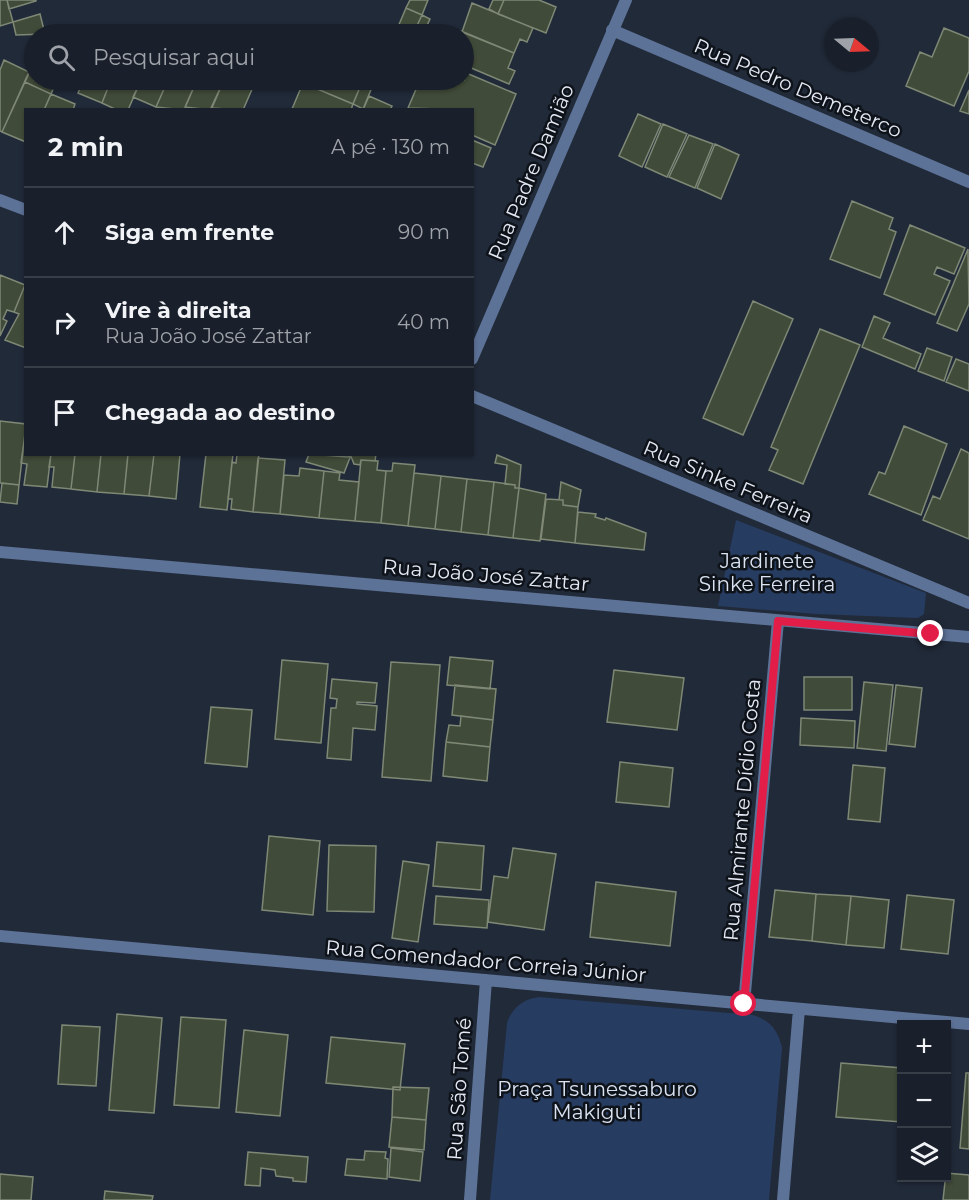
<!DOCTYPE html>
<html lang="pt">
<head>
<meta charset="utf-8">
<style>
  :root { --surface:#19202b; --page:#222833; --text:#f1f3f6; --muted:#9fa3a9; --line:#373e47 }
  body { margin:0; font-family:Montserrat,sans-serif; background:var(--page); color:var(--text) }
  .controls { position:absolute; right:18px; bottom:18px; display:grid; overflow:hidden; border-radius:0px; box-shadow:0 2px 4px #0004 }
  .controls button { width:54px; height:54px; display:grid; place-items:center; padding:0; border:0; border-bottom:2px solid var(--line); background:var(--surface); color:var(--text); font:30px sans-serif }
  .compass { position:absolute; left:825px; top:18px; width:54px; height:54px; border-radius:50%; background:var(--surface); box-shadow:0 2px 4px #0004; rotate:109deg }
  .stop { position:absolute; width:18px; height:18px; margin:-14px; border:4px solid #e11d48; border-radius:50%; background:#fff }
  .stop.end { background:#e11d48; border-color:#fff; box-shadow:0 2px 6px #0008 }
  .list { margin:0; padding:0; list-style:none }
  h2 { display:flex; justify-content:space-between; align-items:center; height:78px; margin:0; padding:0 24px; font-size:26px }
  h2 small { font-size:20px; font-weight:400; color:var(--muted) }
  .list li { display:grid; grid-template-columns:39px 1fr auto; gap:18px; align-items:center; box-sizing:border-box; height:90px; padding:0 24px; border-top:2px solid var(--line) }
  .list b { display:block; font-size:22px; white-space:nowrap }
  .list p { margin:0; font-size:20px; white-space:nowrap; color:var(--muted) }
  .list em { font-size:20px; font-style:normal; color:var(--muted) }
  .icon { flex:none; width:33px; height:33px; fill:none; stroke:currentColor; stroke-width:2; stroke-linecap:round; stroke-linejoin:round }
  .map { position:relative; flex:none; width:969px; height:1200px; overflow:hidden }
  .search { position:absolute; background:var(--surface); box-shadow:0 2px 4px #0004; left:24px; top:24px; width:450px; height:66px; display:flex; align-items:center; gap:15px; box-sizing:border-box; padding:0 21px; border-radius:33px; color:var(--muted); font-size:22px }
  .panel { position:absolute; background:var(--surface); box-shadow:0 2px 4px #0004; left:24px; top:108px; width:450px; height:348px; border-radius:0px }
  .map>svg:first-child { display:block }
  .green { fill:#273c61 }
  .building { fill:#414b39; stroke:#7e8875; stroke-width:1.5 }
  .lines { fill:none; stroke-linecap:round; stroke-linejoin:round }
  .minor { stroke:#5d7297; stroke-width:12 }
  .route { stroke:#e11d48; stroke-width:8 }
  .labels { text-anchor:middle; stroke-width:5; stroke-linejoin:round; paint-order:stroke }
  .street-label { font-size:20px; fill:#e4eaf5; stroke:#0e1219 }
  .park-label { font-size:20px; fill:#dae3f2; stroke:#0e1219 }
</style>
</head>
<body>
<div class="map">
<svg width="969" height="1200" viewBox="0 0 969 1200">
  <rect width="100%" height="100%" fill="#212a39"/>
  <path class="green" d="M736 520 926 593 924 614 918 618 816 614 718 606Z
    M539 997 753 1015C771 1021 778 1030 782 1048L769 1200H490L507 1023C512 1008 523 999 539 997Z"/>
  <path class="building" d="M0 0H7L13 22 0 26Z
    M7 0H36V1L9 9Z
    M410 0H428L422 15 406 8Z
    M493 0H504L498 14 489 9Z
    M504 0H539L556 7 546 33 498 14Z
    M472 3 533 28 527 42 520 39 514 53 462 32Z
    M406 8 422 15 413 34H395Z
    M40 14 45 34 16 35 13 22Z
    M422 15 430 19 423 34H413Z
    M944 28 969 38V71L954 106 906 86 920 52 932 57Z
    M461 31 514 53 508 68 515 71 509 84 464 65V34H459Z
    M4 60 29 72 2 132 0 131V70Z
    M32 67 34 68V80H57L51 94 25 82Z
    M464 72 516 94 495 145 472 135V110L408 108 420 80H464Z
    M84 80H111L102 103 78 93Z
    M111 80H141L128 110H117L102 103Z
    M141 80H168L156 107 133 97Z
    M168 80H197L184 110 156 107Z
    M197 80H224L211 110 185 107Z
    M224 80H256L243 110 211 108Z
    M305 80H363L353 104 303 83Z
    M363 80H375L363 109 353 104Z
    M25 82 51 94 44 110H26V142L2 132Z
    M303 83 353 104 351 110 292 109Z
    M969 90V114L960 111Z
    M51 94 75 104 73 110H44Z
    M369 96 392 106 390 110H363Z
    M638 114 661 124 642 167 619 156Z
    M663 124 687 134 667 177 645 167Z
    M689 135 713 144 695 188 669 177Z
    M472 140 491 148 483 167 472 163Z
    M715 144 739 155 721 199 697 188Z
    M852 201 893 218 889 229 896 232 880 278 830 259Z
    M910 225 965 248 954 274 937 267 934 274 950 281 935 315 884 294Z
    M968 249 969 304 957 331 937 323Z
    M0 275 25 285 14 312 7 310 3 319 7 321 0 336Z
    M25 285 26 286V348L5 340 19 314 14 312Z
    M753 301 793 319 743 435 703 418Z
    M874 316 890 323 883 338 921 354 915 369 862 347Z
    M820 329 860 345 803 484 769 470 778 450 771 447Z
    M927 348 952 357 944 381 918 371Z
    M956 359 969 364V391L946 382Z
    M0 421 26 424 19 485 0 483Z
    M904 426 947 444 921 515 869 494 879 472 885 474Z
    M26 427V454H51L47 487 24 485 27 464 21 463Z
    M961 449 969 453V539L923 520 933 496 940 499Z
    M51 454H75L71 489 52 487 54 467H49Z
    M75 454H101L97 492 71 489Z
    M101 454H128L124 494 97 492Z
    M128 454H154L149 496 124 494Z
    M154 454H180L176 499 149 496Z
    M206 454H233L227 510 200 507Z
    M237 454H259L253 512 231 509 232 499H228L232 462 236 463Z
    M309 454 348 457 351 455 344 473 306 462Z
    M376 454 375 461 361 460 360 465 354 464 350 454Z
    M497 455 521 465 519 488H515V485L505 484 507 465 495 463Z
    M258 458 285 460 280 514 253 512Z
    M361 460 378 461 377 470 386 471 381 523 355 521Z
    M393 463 415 465 408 526 381 523 386 471H392Z
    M300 468 324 471 319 518 280 514 284 475 299 476Z
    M324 471 340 473 339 480 359 482 355 521 319 518Z
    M414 473 441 476 435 529 408 526Z
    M441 476 467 479 461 532 435 529Z
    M467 479 494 482 488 535 461 532Z
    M494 482 515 485V488H519L513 538 488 535Z
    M561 482 581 490 578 507 563 505V500H559Z
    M2 483 19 485 17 504 0 502Z
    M519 488 546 494 540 541 513 538Z
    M546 499 563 500V505L578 507 575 543 541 539Z
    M578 512 596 514 595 517 605 520 606 518 646 533 644 550 575 543Z
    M450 657 493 661 490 689 447 685Z
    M282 660 328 664 321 743 275 739Z
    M391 662 440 665 431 781 382 777Z
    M614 670 684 678 677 730 607 722Z
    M804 677H852V710H804Z
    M332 679 377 683 375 703 357 702V704L377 706 375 730 353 728 351 760 327 758 331 708H336L337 699 330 698Z
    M864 682 893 685 886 751 857 748Z
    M455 685 496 689 493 720 452 715Z
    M896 685 922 688 915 747 889 744Z
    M211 707 252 710 247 767 205 763Z
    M461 716 493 720 490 747 446 742 449 725 460 726Z
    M801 718 855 721 854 748 800 745Z
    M446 742 490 747 487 781 443 776Z
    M620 762 673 768 669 807 616 802Z
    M853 765 885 768 880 822 848 819Z
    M269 836 320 841 313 915 262 910Z
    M437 842 484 846 481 890 433 886Z
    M329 845 376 846 374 912 327 911Z
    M513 848 556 854 544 930 488 922 494 876 508 878Z
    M403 861 429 865 418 942 392 938Z
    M596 882 676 892 670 946 590 937Z
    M775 890 816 894 812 941 769 937Z
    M816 894 851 896 846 945 812 941Z
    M907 895 954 900 948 954 901 949Z
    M436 896 489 900 487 928 434 924Z
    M851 896 889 900 884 948 846 945Z
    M117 1014 162 1018 154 1113 109 1110Z
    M181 1017 226 1020 219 1108 174 1105Z
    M62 1025 100 1027 96 1086 58 1084Z
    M244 1030 288 1035 280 1116 236 1112Z
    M331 1037 405 1044 400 1090 326 1083Z
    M841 1063 902 1068V1122L836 1117Z
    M966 1073H969V1149L960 1148Z
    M393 1087 429 1088 426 1120 392 1117Z
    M392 1117 426 1120 424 1150 389 1147Z
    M391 1148 423 1152 420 1181 389 1177Z
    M365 1151 386 1152 385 1158 388 1159 387 1179 345 1175 347 1159 364 1160Z
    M248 1152 308 1157 306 1182 293 1181V1178L276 1176 275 1170 261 1168 260 1186 245 1185Z
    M946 1173 969 1175V1200H943Z
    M0 1174 33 1177 31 1200H0Z
    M105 1191 153 1196 152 1200H104Z"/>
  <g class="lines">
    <path class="minor" d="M612 30 969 182
      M0 200 26 210
      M472 359 626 0
      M472 396 969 603
      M0 552 969 637
      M0 936 969 1024
      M744 1004 778 621
      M470 1200 486 980
      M783 1200 799 1009"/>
  </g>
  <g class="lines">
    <path class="route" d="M744 1004 778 621 931 634"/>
  </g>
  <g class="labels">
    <g class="street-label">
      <text transform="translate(798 88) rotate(23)" y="7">Rua Pedro Demeterco</text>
      <text transform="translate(531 172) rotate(-67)" y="7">Rua Padre Damião</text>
      <text transform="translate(728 482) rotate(23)" y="7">Rua Sinke Ferreira</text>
      <text transform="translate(486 575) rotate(5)" y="7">Rua João José Zattar</text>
      <text transform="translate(742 810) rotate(-85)" y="7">Rua Almirante Dídio Costa</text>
      <text transform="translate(486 961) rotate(5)" y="7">Rua Comendador Correia Júnior</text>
      <text transform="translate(459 1089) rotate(-86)" y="7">Rua São Tomé</text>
    </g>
    <g class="park-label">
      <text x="767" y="568">Jardinete<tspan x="767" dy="23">Sinke Ferreira</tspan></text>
      <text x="597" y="1096">Praça Tsunessaburo<tspan x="597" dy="23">Makiguti</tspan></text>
    </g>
  </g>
</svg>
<div class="controls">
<button>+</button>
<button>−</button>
<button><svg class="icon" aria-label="layers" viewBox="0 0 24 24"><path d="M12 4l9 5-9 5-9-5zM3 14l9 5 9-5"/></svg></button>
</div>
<svg class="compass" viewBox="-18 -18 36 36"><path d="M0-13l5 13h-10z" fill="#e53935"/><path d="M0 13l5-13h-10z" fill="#9fa3a9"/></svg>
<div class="stop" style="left:744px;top:1004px"></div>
<div class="stop end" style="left:931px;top:634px"></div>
<div class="search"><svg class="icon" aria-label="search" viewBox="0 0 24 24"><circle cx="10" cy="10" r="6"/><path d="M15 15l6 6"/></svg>Pesquisar aqui</div>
<section class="panel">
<h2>2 min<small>A pé · 130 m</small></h2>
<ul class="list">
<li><svg class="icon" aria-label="ahead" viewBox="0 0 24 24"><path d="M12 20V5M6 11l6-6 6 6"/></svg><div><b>Siga em frente</b></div><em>90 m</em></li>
<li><svg class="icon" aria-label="right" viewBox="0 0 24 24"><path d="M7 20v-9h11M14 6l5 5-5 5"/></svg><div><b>Vire à direita</b><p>Rua João José Zattar</p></div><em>40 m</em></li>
<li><svg class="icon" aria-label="arrive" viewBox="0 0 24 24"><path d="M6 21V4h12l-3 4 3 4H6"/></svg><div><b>Chegada ao destino</b></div></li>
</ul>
</section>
</div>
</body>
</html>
